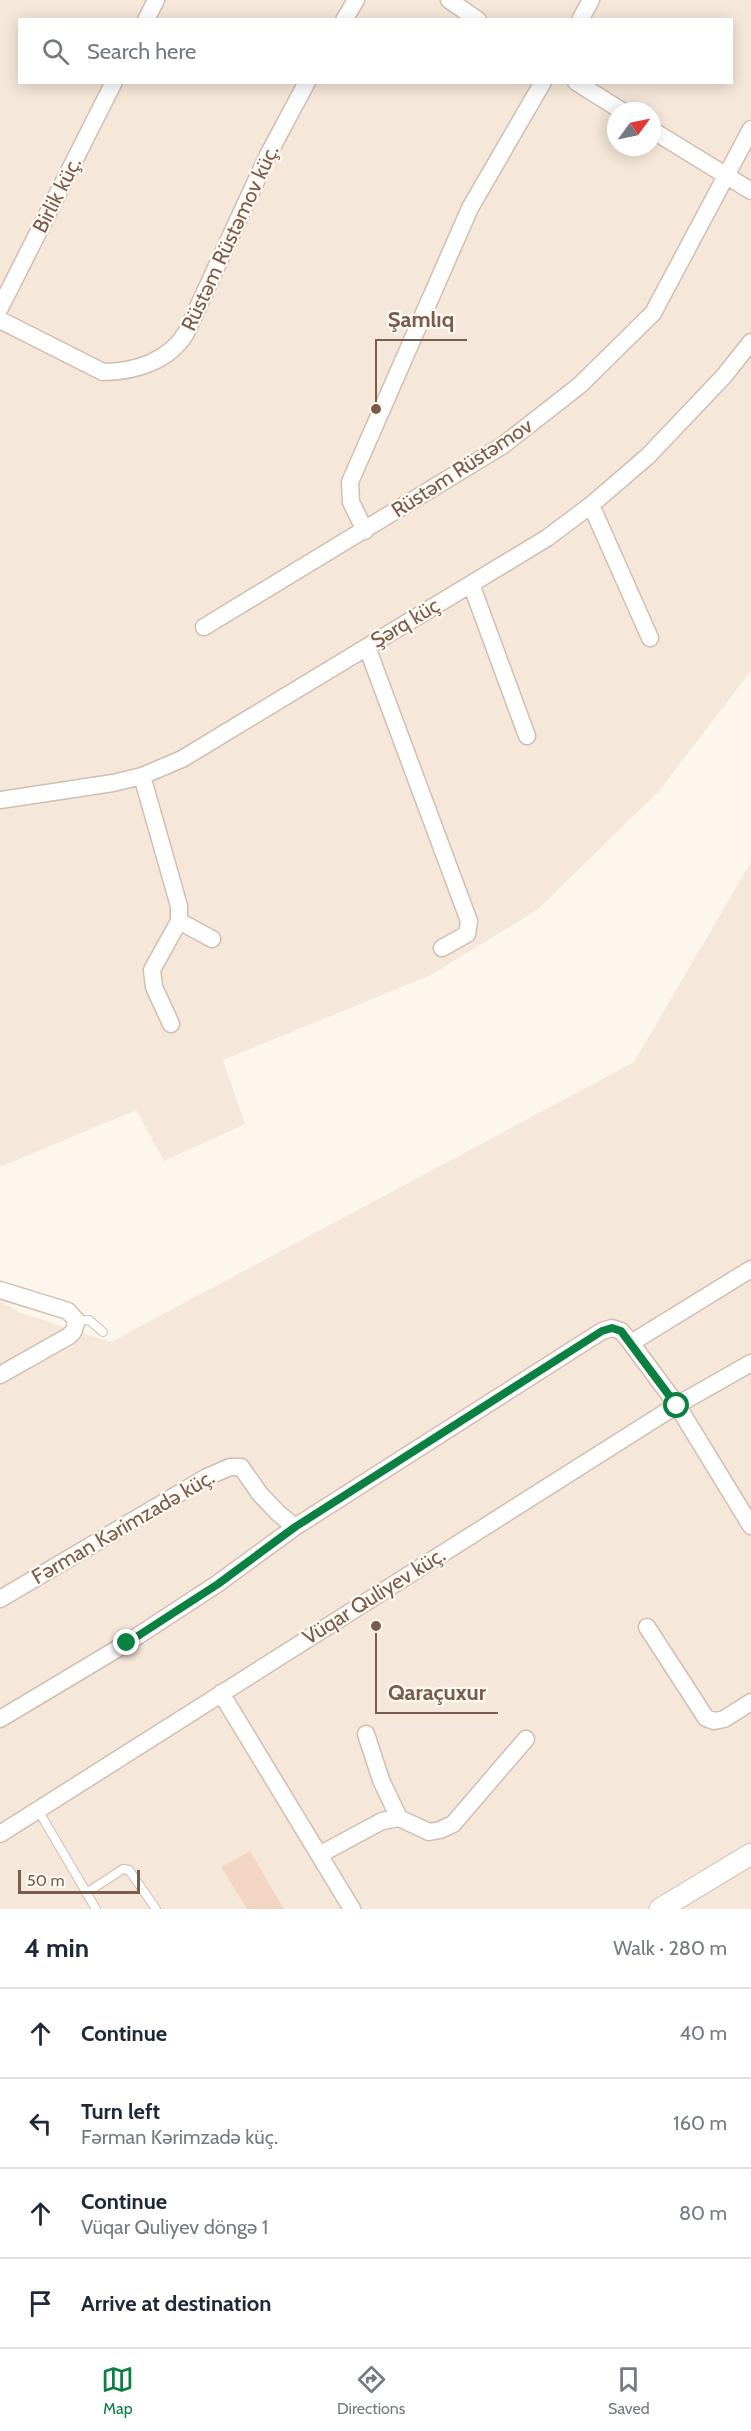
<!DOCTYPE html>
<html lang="en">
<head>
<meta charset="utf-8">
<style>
  :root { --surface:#fff; --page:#f6f6f7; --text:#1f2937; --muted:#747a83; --line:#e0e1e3; --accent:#0b8043 }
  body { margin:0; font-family:Cabin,sans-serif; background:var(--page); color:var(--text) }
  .compass { position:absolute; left:607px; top:102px; width:54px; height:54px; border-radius:50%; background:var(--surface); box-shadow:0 3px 15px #0003; rotate:57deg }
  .scale { position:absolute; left:18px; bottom:15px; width:122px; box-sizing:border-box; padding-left:6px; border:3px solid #7a5c4d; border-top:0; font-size:16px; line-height:21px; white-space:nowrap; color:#7a5c4d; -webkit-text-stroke:4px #fffaf3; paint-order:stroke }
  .stop { position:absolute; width:18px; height:18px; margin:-14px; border:4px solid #0b8043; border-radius:50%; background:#fff }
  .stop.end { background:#0b8043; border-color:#fff; box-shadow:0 2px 6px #0008 }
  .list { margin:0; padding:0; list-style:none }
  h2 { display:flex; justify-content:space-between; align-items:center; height:78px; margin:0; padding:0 24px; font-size:26px }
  h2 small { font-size:20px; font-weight:400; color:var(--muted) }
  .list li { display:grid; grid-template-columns:39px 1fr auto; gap:18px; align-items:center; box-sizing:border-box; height:90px; padding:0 24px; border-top:2px solid var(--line) }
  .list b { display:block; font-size:22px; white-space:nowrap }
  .list p { margin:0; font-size:20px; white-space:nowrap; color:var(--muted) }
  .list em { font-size:20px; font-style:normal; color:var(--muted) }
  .icon { flex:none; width:33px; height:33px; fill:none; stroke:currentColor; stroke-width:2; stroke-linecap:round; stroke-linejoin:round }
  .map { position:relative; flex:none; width:751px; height:1909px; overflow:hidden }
  .search { position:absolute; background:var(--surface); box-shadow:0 3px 15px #0003; left:18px; right:18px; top:18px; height:66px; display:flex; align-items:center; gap:15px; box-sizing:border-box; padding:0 21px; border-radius:0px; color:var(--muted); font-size:22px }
  .sheet { height:438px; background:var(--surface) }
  nav { display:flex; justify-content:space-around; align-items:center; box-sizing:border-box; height:84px; border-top:2px solid var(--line); background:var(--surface); font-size:16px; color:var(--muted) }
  nav a { display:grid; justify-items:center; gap:3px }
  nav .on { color:var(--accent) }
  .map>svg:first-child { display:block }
  .residential { fill:#f5e8da; fill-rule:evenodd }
  .building { fill:#f3d5c3 }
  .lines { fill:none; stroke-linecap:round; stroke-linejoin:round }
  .service-casing { stroke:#d1beb0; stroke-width:10 }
  .minor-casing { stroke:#d1beb0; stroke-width:19 }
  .tertiary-casing { stroke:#d1beb0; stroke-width:23 }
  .service { stroke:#fff; stroke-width:8 }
  .minor { stroke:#fff; stroke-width:16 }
  .tertiary { stroke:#fff; stroke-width:21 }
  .route { stroke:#0b8043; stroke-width:8 }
  .labels { text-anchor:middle; stroke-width:4.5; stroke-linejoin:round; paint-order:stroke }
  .street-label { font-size:21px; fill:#7a5c4d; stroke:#fffaf3 }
  .leader { fill:none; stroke:#7a5c4d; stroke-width:2 }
  .callout-dot { fill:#7a5c4d; stroke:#fffaf3; stroke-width:2 }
  .callout-label { font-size:22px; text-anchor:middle; font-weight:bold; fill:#7a5c4d; stroke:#fffaf3; stroke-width:4.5; stroke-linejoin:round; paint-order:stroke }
</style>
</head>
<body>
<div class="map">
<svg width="751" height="1909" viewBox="0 0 751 1909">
  <rect width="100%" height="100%" fill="#fdf6ec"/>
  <path class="residential" d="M0 0H751V671L659 791 537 910 431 975 223 1060 245 1124 164 1161 136 1110 0 1167ZM20 20H732V82H20ZM616 111H652V147H616Z
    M751 862V1909H0V1301L19 1312 111 1342 634 1062Z"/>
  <path class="building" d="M250 1851 284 1909H247L221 1867Z"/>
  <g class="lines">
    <g class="service-casing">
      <path id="service" d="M77 1321 89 1320 103 1332
        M38 1810 96 1909
        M86 1893 123 1869 129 1870 156 1909"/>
    </g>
    <g class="minor-casing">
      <path id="minor" d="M449 0 478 20
        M146 20 156 0
        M344 20 356 0
        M580 20 591 0
        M576 82 622 111
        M652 130 751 191
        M0 308 114 82
        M0 320 103 372C135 372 169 361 186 333L268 155 307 82
        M591 505 650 638
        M365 531 351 502 350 482 470 208 543 82
        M471 584 527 736
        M204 627 502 446 580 385 653 313 751 129
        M367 647 469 921 467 934 442 948
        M142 776 179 906V921L152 970 154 987 171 1024
        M0 800 113 783 142 776 182 759 547 538 591 505 648 456 724 376 751 342
        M179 921 212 939
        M0 1290 68 1311 77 1321 73 1332 69 1336 0 1375
        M631 1343 677 1405 751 1526
        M0 1599 207 1477 230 1467H241L260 1494 278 1513 295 1527
        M647 1627 706 1718 714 1721 724 1719 751 1702
        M221 1693 352 1909
        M0 1719 127 1643 217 1584 295 1527 602 1331 612 1328 621 1331 631 1343 751 1269
        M366 1734 381 1780 399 1818
        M0 1834 677 1405 751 1363
        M319 1855 382 1821 399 1818 429 1832 440 1830 453 1824 526 1739"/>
    </g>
    <g class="tertiary-casing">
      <path id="tertiary" d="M660 1909 751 1854"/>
    </g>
    <use href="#service" class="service"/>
    <use href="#minor" class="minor"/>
    <use href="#tertiary" class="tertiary"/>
  </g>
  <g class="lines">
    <path class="route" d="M127 1643 218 1584 295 1527 602 1331 612 1328 621 1331 677 1406"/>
  </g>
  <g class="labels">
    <g class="street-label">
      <text transform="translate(57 195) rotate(-63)" y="7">Birlik küç.</text>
      <text transform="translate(230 238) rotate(-65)" y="7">Rüstəm Rüstəmov küç.</text>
      <text transform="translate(462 468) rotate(-33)" y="7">Rüstəm Rüstəmov</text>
      <text transform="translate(405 623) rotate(-31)" y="7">Şərq küç</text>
      <text transform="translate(123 1527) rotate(-30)" y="7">Fərman Kərimzadə küç.</text>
      <text transform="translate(374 1596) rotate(-32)" y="7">Vüqar Quliyev küç.</text>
    </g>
  </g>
  <path class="leader" d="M376 409L376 340H467M376 1626L376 1713H498"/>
  <g class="callout-dot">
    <circle cx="376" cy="409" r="6"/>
    <circle cx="376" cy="1626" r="6"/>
  </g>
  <g class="callout-label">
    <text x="421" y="327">Şamlıq</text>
    <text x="437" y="1700">Qaraçuxur</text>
  </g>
</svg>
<svg class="compass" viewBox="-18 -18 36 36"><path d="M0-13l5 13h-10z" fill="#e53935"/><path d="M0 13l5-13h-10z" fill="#747a83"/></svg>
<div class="scale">50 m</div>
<div class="stop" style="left:677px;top:1406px"></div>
<div class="stop end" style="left:127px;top:1643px"></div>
<div class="search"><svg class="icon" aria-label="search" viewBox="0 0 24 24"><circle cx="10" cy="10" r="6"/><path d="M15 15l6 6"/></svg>Search here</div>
</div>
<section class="sheet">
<h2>4 min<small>Walk · 280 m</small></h2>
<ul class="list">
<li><svg class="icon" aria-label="ahead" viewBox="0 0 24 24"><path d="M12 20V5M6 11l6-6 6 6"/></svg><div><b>Continue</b></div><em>40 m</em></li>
<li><svg class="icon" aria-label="left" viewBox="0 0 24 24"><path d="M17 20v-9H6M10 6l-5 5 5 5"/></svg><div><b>Turn left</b><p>Fərman Kərimzadə küç.</p></div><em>160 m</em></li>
<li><svg class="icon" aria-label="ahead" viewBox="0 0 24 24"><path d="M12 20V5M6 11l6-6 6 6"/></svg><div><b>Continue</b><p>Vüqar Quliyev döngə 1</p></div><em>80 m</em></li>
<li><svg class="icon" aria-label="arrive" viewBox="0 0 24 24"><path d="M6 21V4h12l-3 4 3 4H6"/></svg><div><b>Arrive at destination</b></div></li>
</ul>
</section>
<nav>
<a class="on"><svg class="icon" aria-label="map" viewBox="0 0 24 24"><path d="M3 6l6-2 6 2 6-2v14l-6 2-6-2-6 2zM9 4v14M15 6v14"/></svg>Map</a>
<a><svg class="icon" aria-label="directions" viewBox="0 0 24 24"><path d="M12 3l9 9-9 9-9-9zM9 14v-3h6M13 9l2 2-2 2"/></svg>Directions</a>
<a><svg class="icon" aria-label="saved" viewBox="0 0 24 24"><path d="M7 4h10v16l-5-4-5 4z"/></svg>Saved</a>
</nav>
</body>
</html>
